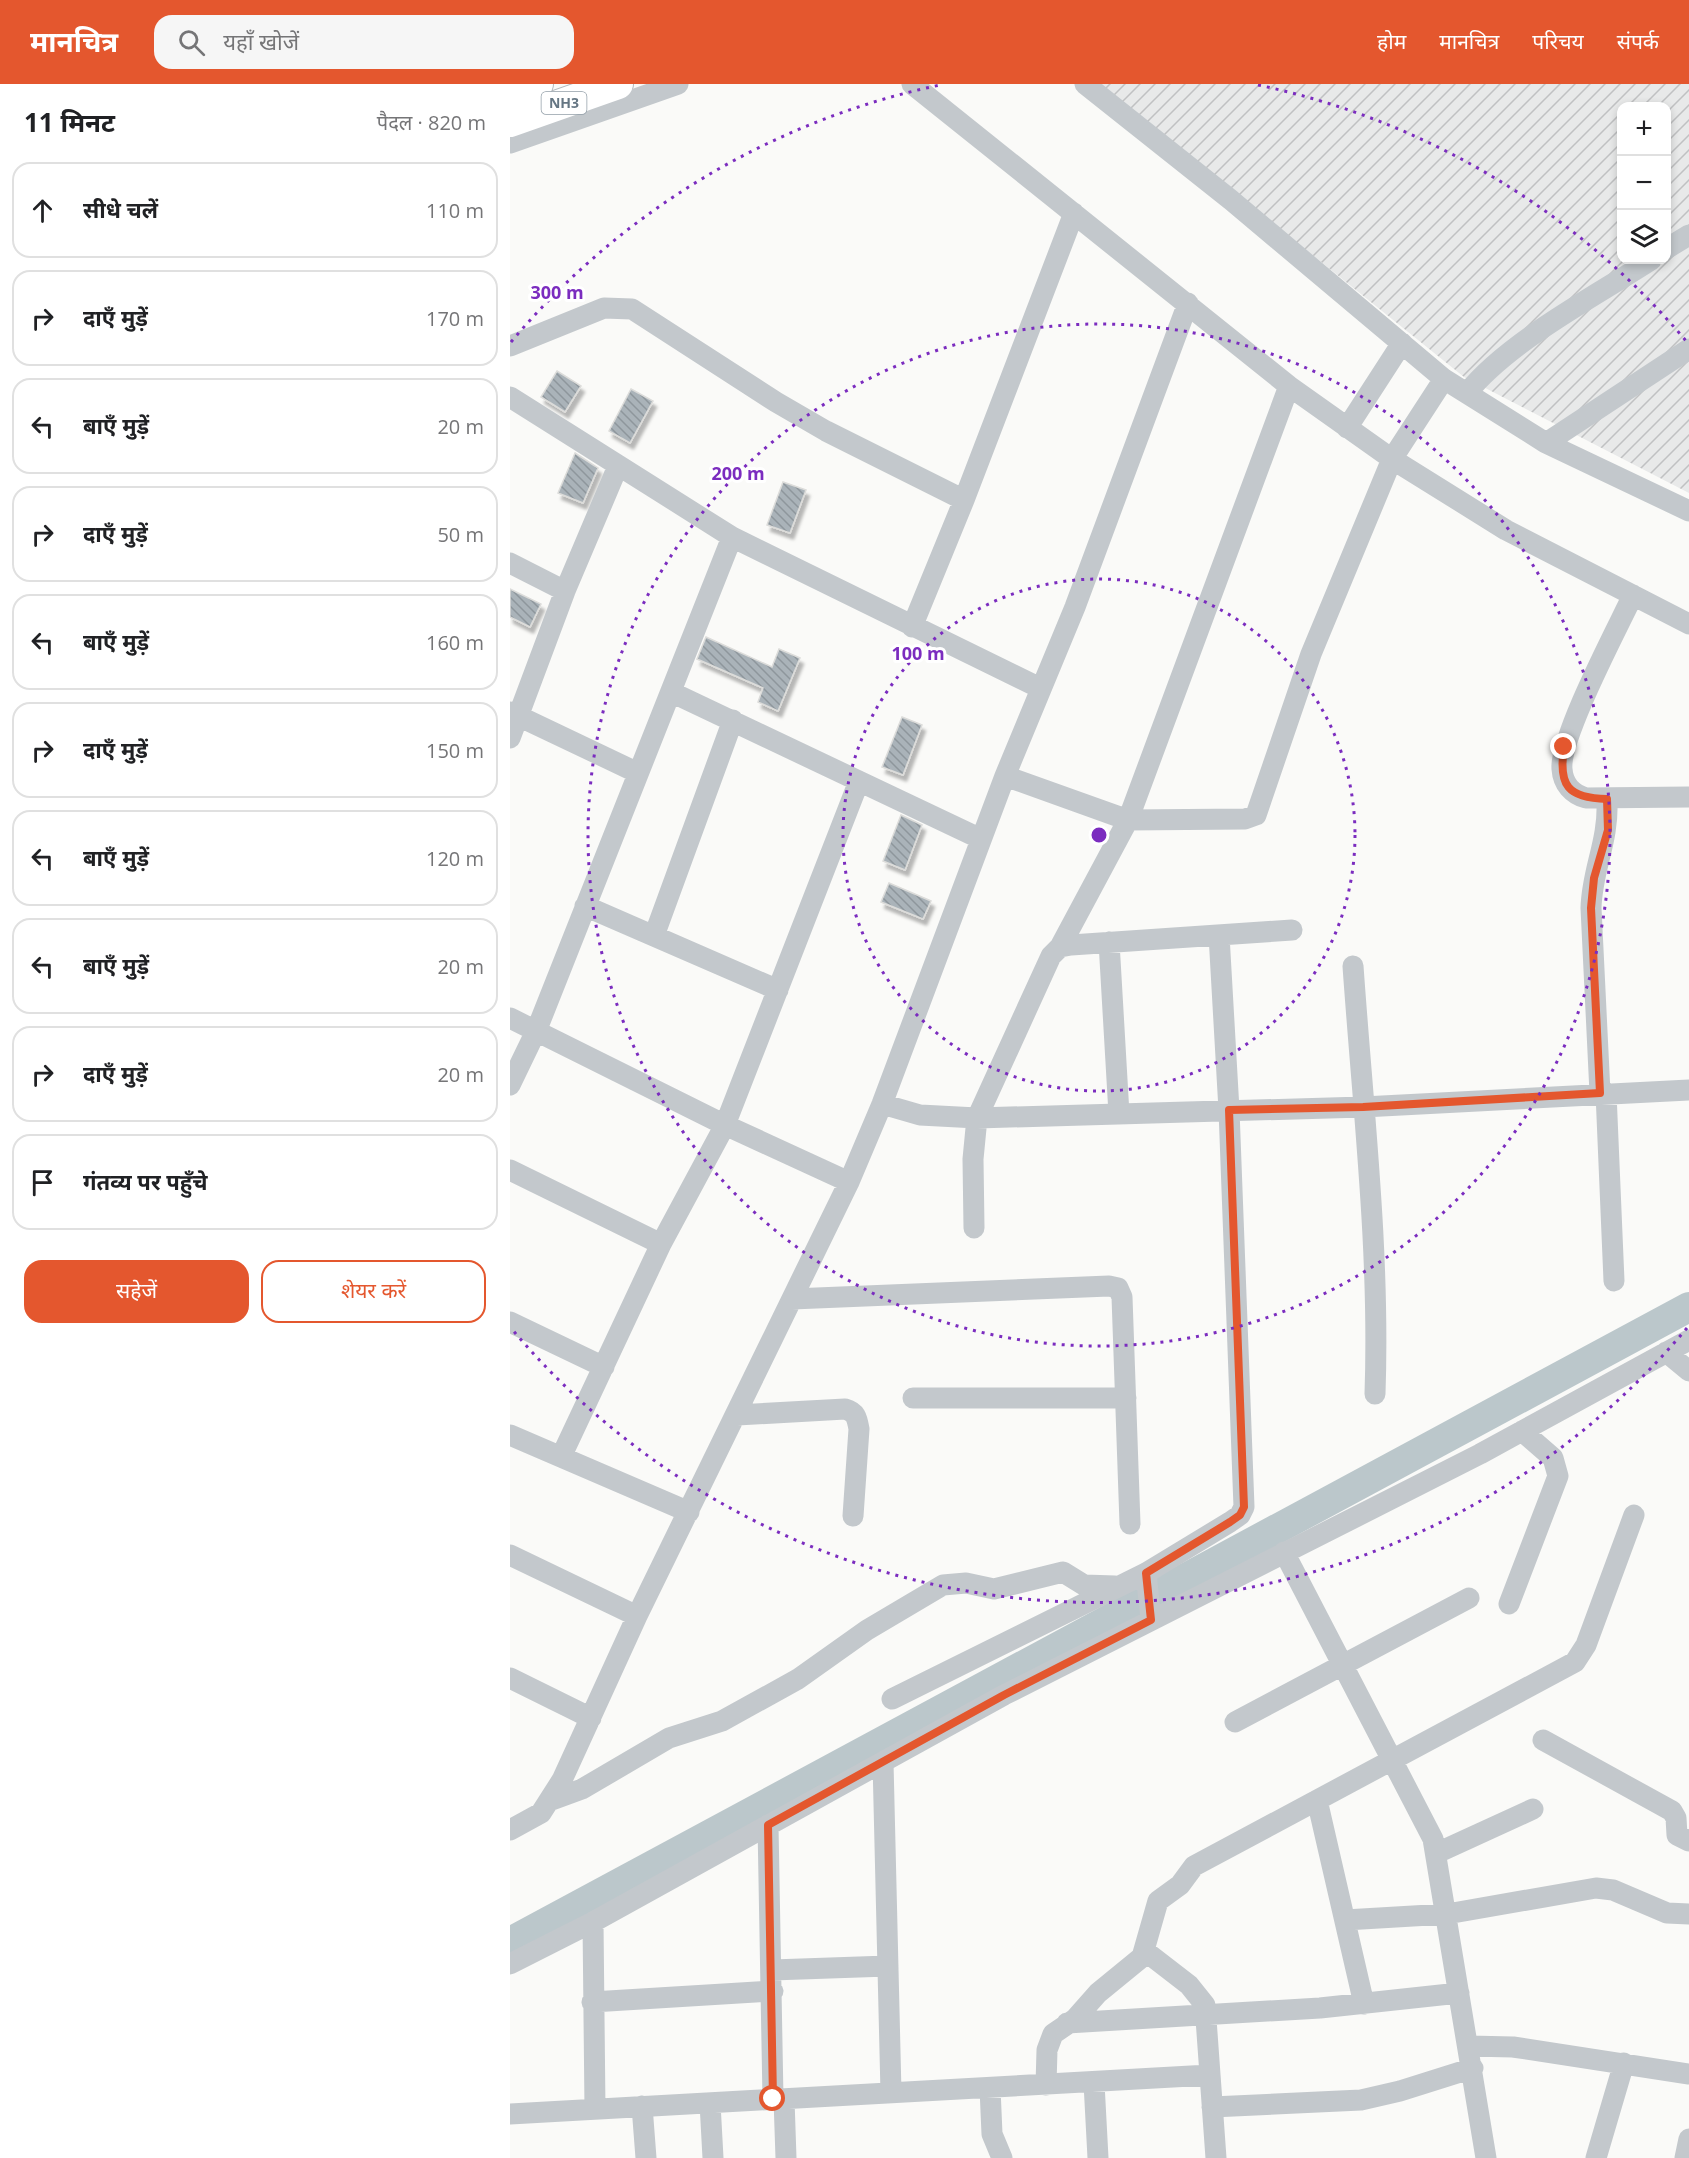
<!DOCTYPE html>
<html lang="hi">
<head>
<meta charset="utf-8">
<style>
  :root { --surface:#fff; --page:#f6f6f6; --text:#202124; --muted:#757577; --line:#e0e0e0; --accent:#e4572e }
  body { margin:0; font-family:"Open Sans","Noto Sans Devanagari",sans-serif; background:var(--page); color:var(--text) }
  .controls { position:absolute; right:18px; top:18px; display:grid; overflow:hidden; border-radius:12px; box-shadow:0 3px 9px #0003 }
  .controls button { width:54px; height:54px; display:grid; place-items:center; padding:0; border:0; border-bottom:2px solid var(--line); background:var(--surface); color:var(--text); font:30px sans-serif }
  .stop { position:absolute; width:18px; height:18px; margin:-14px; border:4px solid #e4572e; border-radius:50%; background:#fff }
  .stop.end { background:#e4572e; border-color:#fff; box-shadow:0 2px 6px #0008 }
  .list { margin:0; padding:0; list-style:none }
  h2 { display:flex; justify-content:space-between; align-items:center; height:78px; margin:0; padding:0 24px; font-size:26px }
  h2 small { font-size:20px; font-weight:400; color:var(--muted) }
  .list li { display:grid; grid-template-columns:39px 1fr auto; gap:18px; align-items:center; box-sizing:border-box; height:96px; margin:0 12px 12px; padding:0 12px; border:2px solid var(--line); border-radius:18px }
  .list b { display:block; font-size:22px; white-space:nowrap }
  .list em { font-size:20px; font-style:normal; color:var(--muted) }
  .actions { display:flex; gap:12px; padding:18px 24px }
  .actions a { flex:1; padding:14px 0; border:2px solid var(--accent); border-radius:18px; text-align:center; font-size:21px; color:var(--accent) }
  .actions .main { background:var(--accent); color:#fff }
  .icon { flex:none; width:33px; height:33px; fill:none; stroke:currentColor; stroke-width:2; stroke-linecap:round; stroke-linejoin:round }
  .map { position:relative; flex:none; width:1179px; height:2074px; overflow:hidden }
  header { display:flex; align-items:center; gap:36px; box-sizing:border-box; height:84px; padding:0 30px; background:var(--accent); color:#fff }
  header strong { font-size:28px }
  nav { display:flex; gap:33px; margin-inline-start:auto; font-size:21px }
  .search { width:420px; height:54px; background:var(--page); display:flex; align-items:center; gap:15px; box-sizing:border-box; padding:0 21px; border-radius:18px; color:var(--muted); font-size:22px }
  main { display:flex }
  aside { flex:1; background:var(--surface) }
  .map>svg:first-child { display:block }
  .industrial { fill:url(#industrial-furrows); fill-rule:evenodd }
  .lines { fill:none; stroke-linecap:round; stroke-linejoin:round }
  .river { stroke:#bbc7cb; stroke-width:30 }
  .building { fill:url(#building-back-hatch); stroke:#dcdcda; stroke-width:1.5; filter:url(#shadow) }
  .highway-casing { stroke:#b4b9bd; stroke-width:32 }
  .minor { stroke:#c3c8cc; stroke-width:21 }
  .highway { stroke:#fff; stroke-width:30 }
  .route { stroke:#e4572e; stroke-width:8 }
  .ring { fill:none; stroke:#7b2cbf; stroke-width:3; stroke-dasharray:3 6 }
  .labels { text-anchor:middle; stroke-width:6; stroke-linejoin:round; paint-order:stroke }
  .shield { fill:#fff; stroke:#939fa8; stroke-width:1.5 }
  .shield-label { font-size:14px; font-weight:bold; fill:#657683 }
  .centre { fill:#7b2cbf; stroke:#fff; stroke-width:3 }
  .ring-label { font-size:18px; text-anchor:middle; font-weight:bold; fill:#7b2cbf; stroke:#fff; stroke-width:6; stroke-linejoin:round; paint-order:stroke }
</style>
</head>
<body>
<header>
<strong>मानचित्र</strong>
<div class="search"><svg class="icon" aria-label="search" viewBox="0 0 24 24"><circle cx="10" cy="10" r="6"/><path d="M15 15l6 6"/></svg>यहाँ खोजें</div>
<nav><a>होम</a><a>मानचित्र</a><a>परिचय</a><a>संपर्क</a></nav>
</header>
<main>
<aside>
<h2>11 मिनट<small>पैदल · 820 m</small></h2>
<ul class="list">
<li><svg class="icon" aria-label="ahead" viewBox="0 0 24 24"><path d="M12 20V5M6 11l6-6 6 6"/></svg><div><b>सीधे चलें</b></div><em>110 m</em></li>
<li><svg class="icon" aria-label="right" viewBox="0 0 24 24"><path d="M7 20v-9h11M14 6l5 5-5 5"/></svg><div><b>दाएँ मुड़ें</b></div><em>170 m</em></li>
<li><svg class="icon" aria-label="left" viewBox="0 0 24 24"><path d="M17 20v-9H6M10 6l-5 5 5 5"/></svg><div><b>बाएँ मुड़ें</b></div><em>20 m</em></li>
<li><svg class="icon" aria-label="right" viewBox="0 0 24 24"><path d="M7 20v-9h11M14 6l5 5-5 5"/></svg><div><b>दाएँ मुड़ें</b></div><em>50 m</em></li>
<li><svg class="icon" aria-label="left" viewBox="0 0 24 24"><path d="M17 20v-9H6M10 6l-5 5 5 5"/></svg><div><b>बाएँ मुड़ें</b></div><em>160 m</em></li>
<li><svg class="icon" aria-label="right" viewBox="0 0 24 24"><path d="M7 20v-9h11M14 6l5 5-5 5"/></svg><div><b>दाएँ मुड़ें</b></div><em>150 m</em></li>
<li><svg class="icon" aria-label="left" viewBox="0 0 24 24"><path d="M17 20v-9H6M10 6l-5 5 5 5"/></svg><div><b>बाएँ मुड़ें</b></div><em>120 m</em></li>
<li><svg class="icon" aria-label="left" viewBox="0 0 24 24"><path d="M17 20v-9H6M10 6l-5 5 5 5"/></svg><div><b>बाएँ मुड़ें</b></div><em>20 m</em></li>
<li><svg class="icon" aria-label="right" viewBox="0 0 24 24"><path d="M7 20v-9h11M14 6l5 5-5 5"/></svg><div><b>दाएँ मुड़ें</b></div><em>20 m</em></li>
<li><svg class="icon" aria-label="arrive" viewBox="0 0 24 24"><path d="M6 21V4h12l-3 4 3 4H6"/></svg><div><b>गंतव्य पर पहुँचे</b></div></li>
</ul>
<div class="actions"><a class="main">सहेजें</a><a>शेयर करें</a></div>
</aside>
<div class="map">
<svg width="1179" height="2074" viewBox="0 0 1179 2074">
  <defs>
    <pattern id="industrial-furrows" width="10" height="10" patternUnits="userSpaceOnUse" patternTransform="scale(1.5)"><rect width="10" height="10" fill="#e8e9e9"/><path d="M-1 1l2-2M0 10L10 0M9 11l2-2" fill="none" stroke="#c0c1c2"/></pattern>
    <pattern id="building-back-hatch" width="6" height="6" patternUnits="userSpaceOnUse" patternTransform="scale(1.5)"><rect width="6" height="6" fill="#aab3b9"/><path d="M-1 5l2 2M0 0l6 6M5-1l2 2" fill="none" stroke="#8e969c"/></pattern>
    <filter id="shadow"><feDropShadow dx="3.5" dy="6" stdDeviation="1.5" flood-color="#0004"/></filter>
  </defs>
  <rect width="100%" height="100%" fill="#fafaf8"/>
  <path class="industrial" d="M590 0H1179V409L954 293ZM1112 22H1156V176H1112Z"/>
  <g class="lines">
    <path class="river" d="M0 1858 1179 1223"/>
  </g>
  <path class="building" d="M47 287 71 302 55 328 31 313Z
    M121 305 143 317 120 359 99 347Z
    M65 369 88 384 73 419 48 409Z
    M273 398 296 406 280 449 257 441Z
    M0 505 31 520 20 543 0 533Z
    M196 553 262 583 269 565 290 574 268 627 248 618 253 604 187 575Z
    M392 633 412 641 393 691 372 683Z
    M391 731 412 741 395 786 373 777Z
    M379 799 421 817 413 835 371 818Z"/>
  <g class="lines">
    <g class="highway-casing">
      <path id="highway" d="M0 10 28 0
        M0 38 108 0"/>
    </g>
    <path class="minor" d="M402 0 779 302 882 375 996 446 1179 540
      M575 0 721 116 934 295 1036 359 1179 427
      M0 59 168 0
      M1156 165 1179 151
      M0 262 94 224 122 225 266 318 316 347 454 416
      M957 309C999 257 1084 213 1141 176
      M0 313 222 453 530 604
      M837 344 892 259
      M1036 359 1179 265
      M0 479 55 507
      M1123 511C1107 545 1049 654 1052 685 1053 700 1062 710 1076 714L1179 713
      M402 543 454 416 564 129
      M161 608 471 755
      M0 628 128 689
      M0 654 55 507 108 382
      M495 692 618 736 735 735 746 731 801 570 882 375 934 295
      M75 822 268 906
      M144 852 223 636
      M599 858 609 1030
      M550 863 618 736 779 302
      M843 882C853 1025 870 1167 865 1310
      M0 934 215 1041 339 1098 372 1020 495 692 565 523 678 219
      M0 1001 27 945 222 453
      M1090 1009 1081 824C1082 785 1099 758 1097 715
      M1096 1009 1104 1197
      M372 1020 410 1031 467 1034 853 1023 1179 1006
      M0 1086 151 1160
      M464 1144 463 1075 467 1034 541 872 550 863 561 861 782 846
      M282 1215 599 1202 608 1204 612 1213 620 1440
      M0 1238 94 1283
      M1156 1268 1179 1287
      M403 1314H616
      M227 1331 335 1325C346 1328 347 1334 349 1345L343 1432
      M0 1351 179 1428
      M51 1373 151 1160 215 1041 349 697
      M774 1468 923 1755 976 2074
      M0 1471 127 1532
      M636 1489 641 1536
      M999 1520 1048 1392 1043 1374 1012 1347
      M0 1594 81 1634
      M382 1615 636 1489 720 1438 730 1431 734 1423 719 1026 709 851
      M725 1638 959 1514
      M1033 1656 1162 1727 1166 1734 1167 1751 1179 1757
      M373 1678 381 2009
      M42 1716 72 1705 159 1654 212 1637 288 1595 357 1546 433 1501 456 1499 484 1505 553 1488 574 1501 605 1502
      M807 1716 854 1920
      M258 1741 263 2015
      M0 1746 31 1729 52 1696 127 1532 339 1098
      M927 1769 1023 1725
      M835 1836 937 1830 1086 1804 1103 1806 1157 1829 1179 1830
      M83 1838 85 2025
      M635 1867 679 1901 695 1921 706 2074
      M0 1880 83 1838 494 1611 970 1370 1179 1256
      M262 1886 378 1882
      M82 1918 263 1907
      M557 1939 810 1924 949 1909
      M959 1962 1003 1963 1179 1990
      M584 1999 588 2074
      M536 2001 537 1966 543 1950 565 1935 588 1909 632 1873 648 1817 670 1801 684 1782 1065 1578 1076 1561 1124 1431
      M480 2004 482 2050 492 2074
      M274 2015 276 2074
      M200 2019 203 2074
      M132 2022 136 2074
      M702 2023 851 2016 890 2007 963 1984
      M0 2030 699 1991
      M1086 2074 1114 1979
      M1175 2074 1179 2055"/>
    <use href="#highway" class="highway"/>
  </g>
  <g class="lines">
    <path class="route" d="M263 2015 258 1741 494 1611 641 1536 636 1489 720 1438 730 1431 734 1423 719 1026 853 1023 1090 1009 1081 824 1084 794 1098 746 1097 715C1058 714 1048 702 1054 663"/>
  </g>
  <g class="ring">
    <circle cx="589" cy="751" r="256"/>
    <circle cx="589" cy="751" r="511"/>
    <path d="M1177 1244A767 767 0 0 1 1 1244M1 258A767 767 0 0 1 430 1M748 1A767 767 0 0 1 1177 258"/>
  </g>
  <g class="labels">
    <rect class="shield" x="31.5" y="8" width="45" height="22" rx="4.5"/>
    <g class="shield-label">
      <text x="54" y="24">NH3</text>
    </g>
  </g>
  <circle cx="589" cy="751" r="9" class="centre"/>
  <g class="ring-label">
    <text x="47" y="215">300 m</text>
    <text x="228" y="396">200 m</text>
    <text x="408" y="576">100 m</text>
  </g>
</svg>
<div class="controls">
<button>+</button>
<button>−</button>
<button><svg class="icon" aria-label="layers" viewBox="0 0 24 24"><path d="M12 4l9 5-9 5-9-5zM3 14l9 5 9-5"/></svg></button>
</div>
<div class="stop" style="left:263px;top:2015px"></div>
<div class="stop end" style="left:1054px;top:663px"></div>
</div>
</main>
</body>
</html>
